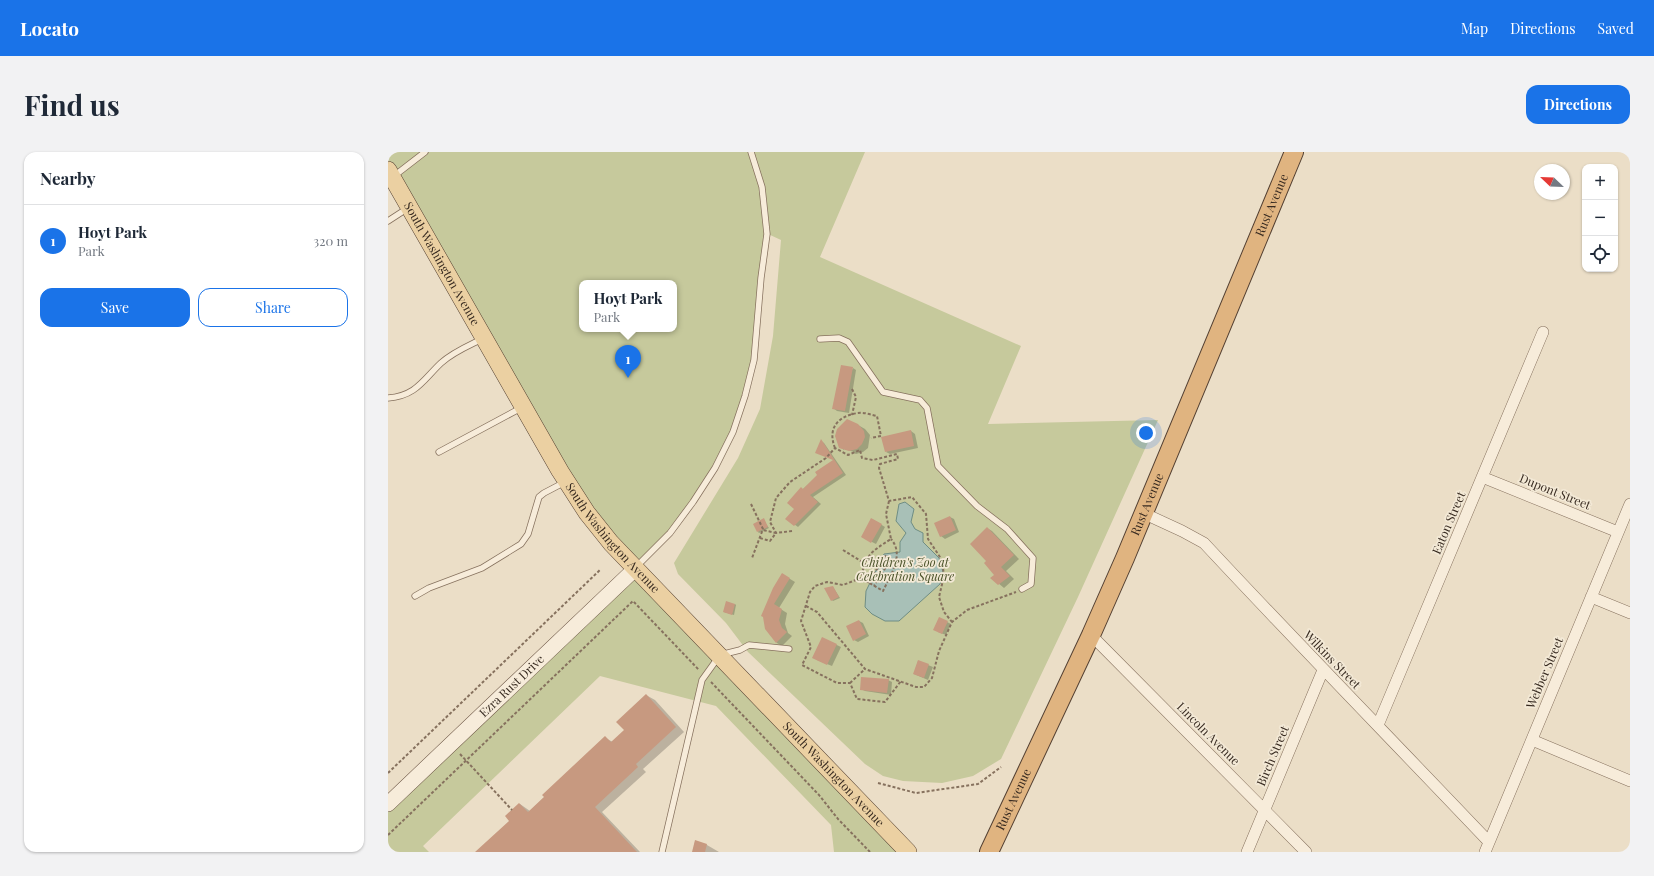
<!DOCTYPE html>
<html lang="en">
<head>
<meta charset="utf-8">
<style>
  :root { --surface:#fff; --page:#f2f2f3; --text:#1f2937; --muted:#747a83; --line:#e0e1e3; --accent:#1a73e8 }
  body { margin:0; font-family:"Playfair Display",serif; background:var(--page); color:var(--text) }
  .controls { position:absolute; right:12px; top:12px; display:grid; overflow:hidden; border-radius:8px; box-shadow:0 1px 3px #0004 }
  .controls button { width:36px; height:36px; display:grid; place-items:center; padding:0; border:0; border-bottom:1px solid var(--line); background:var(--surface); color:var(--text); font:20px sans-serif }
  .compass { position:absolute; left:1146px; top:12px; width:36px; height:36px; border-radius:50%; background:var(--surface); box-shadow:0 1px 3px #0004; rotate:293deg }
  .you { position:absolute; left:758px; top:281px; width:14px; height:14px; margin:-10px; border:3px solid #fff; border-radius:50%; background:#1a73e8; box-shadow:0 0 0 6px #1a73e833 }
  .badge { display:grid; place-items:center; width:26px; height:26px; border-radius:50%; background:var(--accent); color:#fff; font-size:13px; font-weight:700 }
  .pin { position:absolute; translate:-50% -33px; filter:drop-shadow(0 1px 2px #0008) }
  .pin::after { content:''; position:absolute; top:21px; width:14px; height:12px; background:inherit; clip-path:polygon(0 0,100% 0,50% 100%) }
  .popup { position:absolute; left:191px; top:128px; width:98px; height:52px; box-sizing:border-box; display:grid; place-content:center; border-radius:8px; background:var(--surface); filter:drop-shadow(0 1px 3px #0005); font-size:13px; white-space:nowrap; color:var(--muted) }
  .popup b { font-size:15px; color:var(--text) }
  .popup::after { content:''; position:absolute; left:50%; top:100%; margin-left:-8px; border:8px solid transparent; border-top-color:var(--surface) }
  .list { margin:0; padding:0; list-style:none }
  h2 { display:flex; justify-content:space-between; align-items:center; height:52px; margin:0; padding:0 16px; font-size:17px }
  h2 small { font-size:13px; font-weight:400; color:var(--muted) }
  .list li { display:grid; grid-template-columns:26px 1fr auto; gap:12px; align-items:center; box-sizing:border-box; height:72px; padding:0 16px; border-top:1px solid var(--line) }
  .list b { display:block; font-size:15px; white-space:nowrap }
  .list p { margin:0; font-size:13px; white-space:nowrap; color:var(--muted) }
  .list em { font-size:13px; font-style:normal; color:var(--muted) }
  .actions { display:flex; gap:8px; padding:12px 16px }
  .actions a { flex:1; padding:9px 0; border:1px solid var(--accent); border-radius:12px; text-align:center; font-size:14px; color:var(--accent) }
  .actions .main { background:var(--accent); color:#fff }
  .icon { flex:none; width:22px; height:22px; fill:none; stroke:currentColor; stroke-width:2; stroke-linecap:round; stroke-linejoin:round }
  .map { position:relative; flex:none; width:1242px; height:700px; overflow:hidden; border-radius:12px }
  header { display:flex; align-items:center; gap:24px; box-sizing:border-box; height:56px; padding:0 20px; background:var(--accent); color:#fff }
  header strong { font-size:19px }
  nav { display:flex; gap:22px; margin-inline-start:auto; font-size:14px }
  .intro { display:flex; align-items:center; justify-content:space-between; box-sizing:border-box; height:96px; padding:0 24px }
  h1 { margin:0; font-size:28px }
  .button { padding:10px 18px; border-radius:12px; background:var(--accent); color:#fff; font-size:14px; font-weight:700 }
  main { display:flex; gap:24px; padding:0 24px }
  aside { flex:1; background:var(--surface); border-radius:12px; box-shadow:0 1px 3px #0004 }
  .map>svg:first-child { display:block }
  .green { fill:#c6c99c; fill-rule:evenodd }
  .water { fill:#a8c0b7; stroke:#6f8d84 }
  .shadow { fill:#0003 }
  .building { fill:#c79980 }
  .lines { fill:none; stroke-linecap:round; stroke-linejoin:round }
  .service-casing { stroke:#86715e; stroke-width:7 }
  .minor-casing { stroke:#86715e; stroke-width:12 }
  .secondary-casing { stroke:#685241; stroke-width:16 }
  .primary-casing { stroke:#544032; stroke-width:18 }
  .trunk-casing { stroke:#544032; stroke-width:20 }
  .path { stroke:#86715e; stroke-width:2; stroke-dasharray:3 2; stroke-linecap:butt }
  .service { stroke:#f7ecda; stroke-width:5.5 }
  .minor { stroke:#f7ecda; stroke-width:11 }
  .secondary { stroke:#f7ecda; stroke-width:15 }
  .primary { stroke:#ebd0a2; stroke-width:17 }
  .trunk { stroke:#e0b480; stroke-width:18 }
  .labels { text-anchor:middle; stroke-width:3.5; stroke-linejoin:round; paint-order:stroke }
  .street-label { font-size:12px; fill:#372a20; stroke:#f3e9d6 }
  .park-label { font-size:12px; font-style:italic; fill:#4a5229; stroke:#f3e9d6 }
</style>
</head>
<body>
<header>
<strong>Locato</strong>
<nav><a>Map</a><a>Directions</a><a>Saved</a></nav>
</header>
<div class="intro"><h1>Find us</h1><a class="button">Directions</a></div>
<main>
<aside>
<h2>Nearby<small></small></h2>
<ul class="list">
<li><span class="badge">1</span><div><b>Hoyt Park</b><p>Park</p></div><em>320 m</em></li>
</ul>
<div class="actions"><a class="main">Save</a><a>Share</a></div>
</aside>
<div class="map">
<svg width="1242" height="700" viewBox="0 0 1242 700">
  <rect width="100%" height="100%" fill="#ebdec7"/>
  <path class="green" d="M0 0H477L432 105 633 194 600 272 770 268 690 445 613 607 585 624 554 631 515 629 495 624 477 612 360 500 338 471 290 422 286 411 350 306 372 257 385 184 393 88 380 82 366 208 345 280 305 350 248 416 520 700H446L443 673 328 554 212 524 35 694 41 700H0V652L248 416 223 391 0 18ZM194 131H286V177H194Z"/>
  <path class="water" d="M517 350 526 357 523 370 527 377 535 381V390L551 406 555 420 552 432 511 469H497L484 462 477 455 478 439 496 402 512 400V390L518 381 508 369 511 352Z"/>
  <path class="shadow" d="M465 216 468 218 461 261 449 259 445 256Z
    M470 273 477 277 482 283 480 296 475 300 468 302 466 301V300L456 297V298L452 295Z
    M523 279 527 282 530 296 502 302 498 300Z
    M433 289 436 291 458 323 425 345 433 352 410 375 399 367 407 357 415 337 446 308Z
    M562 365 566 367 571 380 557 387 553 384Z
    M484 367 497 375 488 392 474 385Z
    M375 368 381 376 371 381 370 380Z
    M599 376 604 379 631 407 618 419 626 427 616 436 604 426 608 423 599 409Z
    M394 422 407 430 391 456 399 461 397 472 400 481 404 484 394 494 389 491 378 476Z
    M445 435 452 446 445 449 444 448Z
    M347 452 348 453 346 463 336 460Z
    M471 469 475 471 481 484 470 490 466 488Z
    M559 470 563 472 558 483 550 480Z
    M434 486 453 495 444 514 429 508Z
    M530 509 545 515 540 528 526 522Z
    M500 528 504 530 503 543 477 539 473 537Z
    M258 543 267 548 296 580 255 617 258 620 214 660 252 700H89L122 669 132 652 142 659 217 586 225 590 237 578Z
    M307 690 319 693 331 700H305Z"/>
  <path class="building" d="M453 213 465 215 457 259 444 257Z
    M459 267 470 272 476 279 477 285 474 292 469 297 461 299 451 296 447 284 449 277Z
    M523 278 526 294 497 300 493 285Z
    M433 287 455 321 422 343 430 350 406 374 397 367 406 357 399 351 413 335 415 337 429 323 427 320 445 308 427 301Z
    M562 364 568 378 552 385 546 371Z
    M376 366 380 375 369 380 365 372Z
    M483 366 494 372 483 391 473 385Z
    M599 375 626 403 613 415 622 424 610 433 602 426 606 423 596 411 598 409 582 392Z
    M394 421 402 426 386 452 394 457 391 468 394 476 399 480 388 491 377 477 375 465 373 464 385 436Z
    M445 434 451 445 443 449 436 436Z
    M338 449 347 452 344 463 335 460Z
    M551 465 560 469 554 482 545 478Z
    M471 468 478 482 465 489 458 474Z
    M434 485 449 492 439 513 424 506Z
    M530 508 541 512 536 526 525 522Z
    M473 525 501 527 499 541 472 538Z
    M258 542 288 575 248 612 250 615 207 655 249 700H87L121 669 117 664 131 651 140 660 156 645 154 643 217 584 223 590 236 578 228 570Z
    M307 688 319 692 317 700H304Z"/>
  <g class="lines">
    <g class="service-casing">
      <path id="service" d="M6 24 37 0
        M0 69 20 56
        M432 187 451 186 460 190 495 240 532 248 539 256 550 314 589 354 619 377 645 406 643 432 634 437
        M0 246C28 244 35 228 53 211 65 200 80 194 94 187
        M51 300 133 256
        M248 415 282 381 305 350 327 316 345 280 357 244 366 208 373 126 379 82 374 35 363 0
        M27 444 41 436 94 416 133 392 140 382 151 345 156 341 177 330
        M274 700 314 528 332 503 352 498 361 493 401 497"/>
    </g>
    <g class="minor-casing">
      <path id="minor" d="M1094 325 1230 380
        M755 361 794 379 816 391C910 492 1006 590 1101 690
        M1203 445 1242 461
        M703 483 918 700
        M990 573 1155 180
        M1144 588 1242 629
        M859 700 935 518
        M1097 700 1242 352"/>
    </g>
    <g class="secondary-casing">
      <g id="secondary">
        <path id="s1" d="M0 652 248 416"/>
      </g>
    </g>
    <g class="primary-casing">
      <g id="primary">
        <path id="s2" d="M0 18 172 319 199 361 223 391 520 700"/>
      </g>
    </g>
    <g class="trunk-casing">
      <g id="trunk">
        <path id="s3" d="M601 700 703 483 737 406 906 0"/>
      </g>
    </g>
    <path class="path" d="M464 237 468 245 464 263
      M447 296C439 276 450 264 470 261 476 260 484 263 489 264L493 284 483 286
      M501 349 498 362 503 387C483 400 478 402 473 426L455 433 439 430 427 434 422 440 413 469 423 495 414 513 449 531H462L469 547 497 550 513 529
      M363 352 375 377 364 406
      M404 379 388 381 382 370 388 346 402 330 438 306 447 296 460 303 472 298 474 306 485 308 509 302 510 307 492 312 491 316 501 349 524 345 538 362 540 387 554 408 556 424 551 445 556 460 564 470
      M372 386 382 389 388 381 375 378
      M455 398 476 411
      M473 426 495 439C502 424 517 403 503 387
      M480 431 498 403 503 407 486 434
      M418 454 429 460 477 517 528 535H536L544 526 551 499 564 470 579 458 628 440
      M323 530 431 643 450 667 482 700
      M462 531 477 517
      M72 602 124 658
      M0 621 213 417
      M490 631 528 641 590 632 613 615
      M0 683 245 449 311 518"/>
    <use href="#service" class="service"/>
    <use href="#minor" class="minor"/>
    <use href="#secondary" class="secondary"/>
    <use href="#primary" class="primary"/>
    <use href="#trunk" class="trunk"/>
  </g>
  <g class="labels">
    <g class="street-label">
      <text dy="4" stroke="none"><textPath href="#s3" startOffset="706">Rust Avenue</textPath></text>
      <text dy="4" stroke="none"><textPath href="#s2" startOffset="108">South Washington Avenue</textPath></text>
      <text transform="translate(1167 340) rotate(22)" y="4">Dupont Street</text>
      <text dy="4" stroke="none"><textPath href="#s3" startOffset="382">Rust Avenue</textPath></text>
      <text transform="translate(1061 371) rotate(-67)" y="4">Eaton Street</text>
      <text dy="4" stroke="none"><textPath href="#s2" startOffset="432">South Washington Avenue</textPath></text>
      <text transform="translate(944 508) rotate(46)" y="4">Wilkins Street</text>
      <text transform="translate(1157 521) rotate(-67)" y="4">Webber Street</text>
      <text dy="4" stroke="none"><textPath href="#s1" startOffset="171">Ezra Rust Drive</textPath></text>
      <text transform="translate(820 582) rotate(45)" y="4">Lincoln Avenue</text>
      <text transform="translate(885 604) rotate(-67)" y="4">Birch Street</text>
      <text dy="4" stroke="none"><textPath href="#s2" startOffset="756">South Washington Avenue</textPath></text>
      <text dy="4" stroke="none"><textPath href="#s3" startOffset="58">Rust Avenue</textPath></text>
    </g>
    <g class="park-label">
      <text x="517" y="415">Children's Zoo at<tspan x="517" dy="14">Celebration Square</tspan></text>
    </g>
  </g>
</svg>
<div class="controls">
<button>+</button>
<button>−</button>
<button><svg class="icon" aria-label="locate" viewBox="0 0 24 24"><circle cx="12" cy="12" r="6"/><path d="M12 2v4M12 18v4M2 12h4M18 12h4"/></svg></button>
</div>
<svg class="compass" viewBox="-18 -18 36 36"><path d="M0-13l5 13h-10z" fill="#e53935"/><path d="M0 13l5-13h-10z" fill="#747a83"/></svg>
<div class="you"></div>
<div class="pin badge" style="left:240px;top:226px">1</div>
<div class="popup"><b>Hoyt Park</b>Park</div>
</div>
</main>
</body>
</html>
